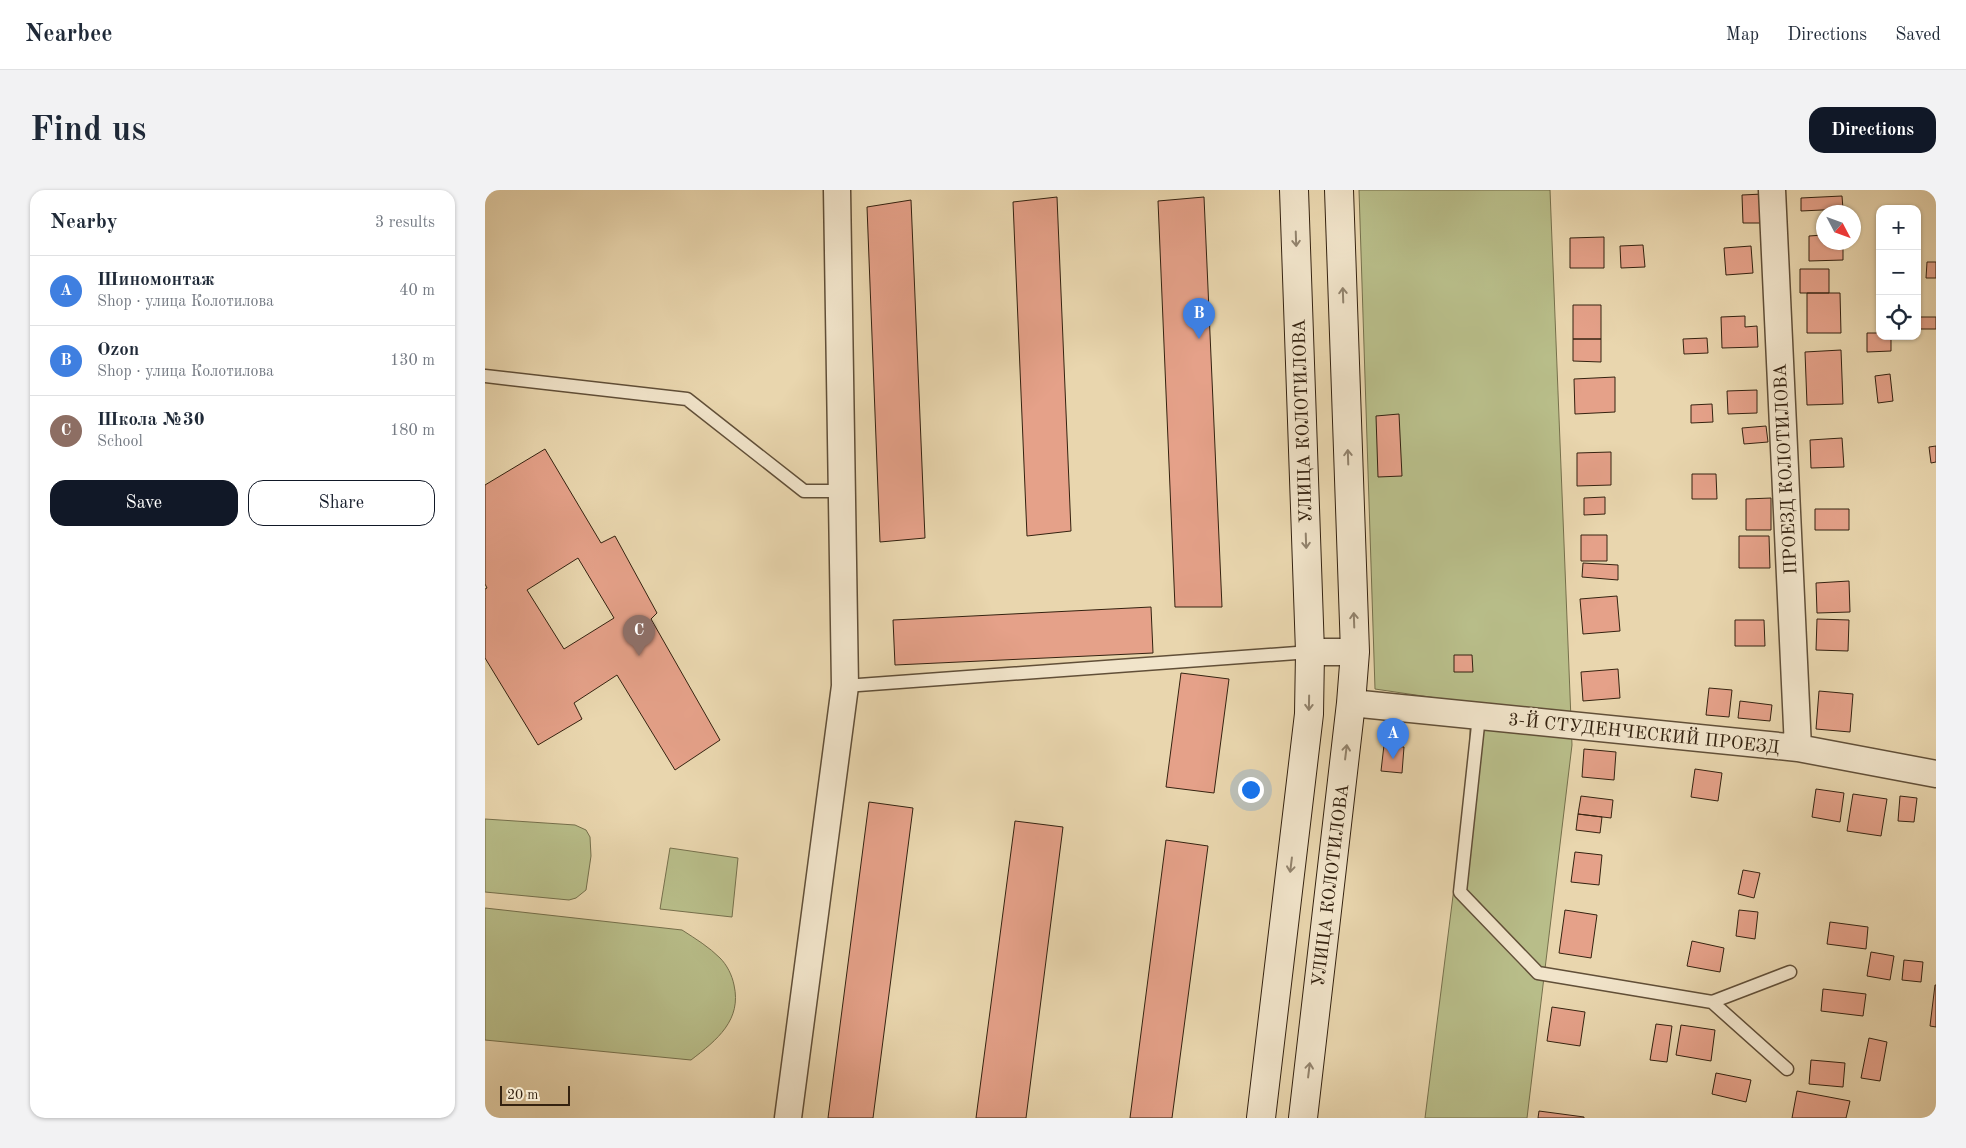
<!DOCTYPE html>
<html lang="en">
<head>
<meta charset="utf-8">
<style>
  :root { --surface:#fff; --page:#f2f2f3; --text:#1f2937; --muted:#747a83; --line:#e0e1e3; --accent:#111827 }
  body { margin:0; font-family:"Old Standard TT",serif; background:var(--page); color:var(--text) }
  .controls { position:absolute; right:15px; top:15px; display:grid; overflow:hidden; border-radius:10px; box-shadow:0 1px 4px #0004 }
  .controls button { width:45px; height:45px; display:grid; place-items:center; padding:0; border:0; border-bottom:1px solid var(--line); background:var(--surface); color:var(--text); font:25px sans-serif }
  .compass { position:absolute; left:1331px; top:15px; width:45px; height:45px; border-radius:50%; background:var(--surface); box-shadow:0 1px 4px #0004; rotate:131deg }
  .scale { position:absolute; left:15px; bottom:12px; width:70px; box-sizing:border-box; padding-left:5px; border:2px solid #342210; border-top:0; font-size:14px; line-height:18px; white-space:nowrap; color:#342210; -webkit-text-stroke:4px #f1e4ca; paint-order:stroke }
  .you { position:absolute; left:765px; top:599px; width:18px; height:18px; margin:-12px; border:4px solid #fff; border-radius:50%; background:#1a73e8; box-shadow:0 0 0 8px #1a73e833 }
  .badge { display:grid; place-items:center; width:32px; height:32px; border-radius:50%; background:var(--accent); color:#fff; font-size:16px; font-weight:700 }
  .pin { position:absolute; translate:-50% -41px; filter:drop-shadow(0 1px 2px #0008) }
  .pin::after { content:''; position:absolute; top:26px; width:18px; height:15px; background:inherit; clip-path:polygon(0 0,100% 0,50% 100%) }
  .list { margin:0; padding:0; list-style:none }
  h2 { display:flex; justify-content:space-between; align-items:center; height:65px; margin:0; padding:0 20px; font-size:21px }
  h2 small { font-size:16px; font-weight:400; color:var(--muted) }
  .list li { display:grid; grid-template-columns:32px 1fr auto; gap:15px; align-items:center; box-sizing:border-box; height:70px; padding:0 20px; border-top:1px solid var(--line) }
  .list b { display:block; font-size:19px; white-space:nowrap }
  .list p { margin:0; font-size:16px; white-space:nowrap; color:var(--muted) }
  .list em { font-size:16px; font-style:normal; color:var(--muted) }
  .actions { display:flex; gap:10px; padding:15px 20px }
  .actions a { flex:1; padding:11px 0; border:1px solid var(--accent); border-radius:15px; text-align:center; font-size:18px; color:var(--accent) }
  .actions .main { background:var(--accent); color:#fff }
  .icon { flex:none; width:28px; height:28px; fill:none; stroke:currentColor; stroke-width:2; stroke-linecap:round; stroke-linejoin:round }
  .map { position:relative; flex:none; width:1451px; height:928px; overflow:hidden; border-radius:15px }
  header { display:flex; align-items:center; gap:30px; box-sizing:border-box; height:70px; padding:0 25px; background:var(--surface); border-bottom:1px solid var(--line) }
  header strong { font-size:24px }
  nav { display:flex; gap:28px; margin-inline-start:auto; font-size:18px }
  .intro { display:flex; align-items:center; justify-content:space-between; box-sizing:border-box; height:120px; padding:0 30px }
  h1 { margin:0; font-size:35px }
  .button { padding:12px 22px; border-radius:15px; background:var(--accent); color:#fff; font-size:18px; font-weight:700 }
  main { display:flex; gap:30px; padding:0 30px }
  aside { flex:1; background:var(--surface); border-radius:15px; box-shadow:0 1px 4px #0004 }
  .map>svg:first-child { display:block }
  .green { fill:#b8bd89; stroke:#76704c }
  .building { fill:#e5a189; stroke:#342210; fill-rule:evenodd }
  .lines { fill:none; stroke-linecap:round; stroke-linejoin:round }
  .lane-casing { stroke:#614f38; stroke-width:15 }
  .street-casing { stroke:#614f38; stroke-width:29 }
  .secondary-casing { stroke:#342210; stroke-width:30 }
  .lane { stroke:#f1e4ca; stroke-width:12 }
  .street { stroke:#f1e4ca; stroke-width:26 }
  .secondary { stroke:#f1e4ca; stroke-width:28 }
  .oneway { stroke:#92836d }
  .labels { text-anchor:middle; stroke-width:5; stroke-linejoin:round; paint-order:stroke }
  .street-label { font-size:18px; fill:#342210; stroke:#f1e4ca }
</style>
</head>
<body>
<header>
<strong>Nearbee</strong>
<nav><a>Map</a><a>Directions</a><a>Saved</a></nav>
</header>
<div class="intro"><h1>Find us</h1><a class="button">Directions</a></div>
<main>
<aside>
<h2>Nearby<small>3 results</small></h2>
<ul class="list">
<li><span class="badge" style="background:#3f7fe0">A</span><div><b>Шиномонтаж</b><p>Shop · улица Колотилова</p></div><em>40 m</em></li>
<li><span class="badge" style="background:#3f7fe0">B</span><div><b>Ozon</b><p>Shop · улица Колотилова</p></div><em>130 m</em></li>
<li><span class="badge" style="background:#8d6e63">C</span><div><b>Школа №30</b><p>School</p></div><em>180 m</em></li>
</ul>
<div class="actions"><a class="main">Save</a><a>Share</a></div>
</aside>
<div class="map">
<svg width="1451" height="928" viewBox="0 0 1451 928">
  <rect width="100%" height="100%" fill="#e9d6ae"/>
  <filter id="stains"><feTurbulence type="fractalNoise" baseFrequency=".004" numOctaves="4"/><feColorMatrix values="0 0 0 0 .2 0 0 0 0 .09 0 0 0 0 .02 0 0 0 .5 -.17"/></filter>
  <radialGradient id="worn" r=".72"><stop offset=".6" stop-color="#630" stop-opacity="0"/><stop offset="1" stop-color="#630" stop-opacity=".3"/></radialGradient>
  <path class="green" d="M874 0H1065L1087 555 1042 928H940L985 571V513L890 499Z
    M0 629 90 635 101 640 105 647 106 666 101 700 91 708 84 710 0 702Z
    M185 658 253 668 247 727 175 719Z
    M0 718 197 740C211 749 224 757 235 768 242 775 247 785 249 795 257 830 232 850 206 870L0 850Z"/>
  <path class="building" d="M1278 4V33H1258L1257 5Z
    M1357 6 1358 19 1316 21V8Z
    M572 7 586 341 542 346 528 12Z
    M719 7 737 417H690L673 11Z
    M426 10 440 348 395 352 382 17Z
    M1338 45V52H1358V70L1324 71V46Z
    M1119 47V78H1085V48Z
    M1158 55 1160 77 1136 78 1135 56Z
    M1266 56 1268 83 1241 85 1239 58Z
    M1442 72H1451V88H1441Z
    M1315 79H1344V103H1315Z
    M1322 103H1355L1356 143H1322Z
    M1088 115H1116V149H1088Z
    M1260 126V137L1272 136 1273 157 1237 158 1236 127Z
    M1432 127H1451V139H1432Z
    M1382 143H1395V146H1406V161L1382 162Z
    M1222 148 1223 163 1199 164 1198 149Z
    M1088 149H1116V172L1088 171Z
    M1356 160 1358 214 1322 215 1320 162Z
    M1405 184 1408 211 1393 213 1390 186Z
    M1130 187V222L1090 224 1089 189Z
    M1272 200V223L1243 224 1242 201Z
    M1227 214 1228 232 1206 233V215Z
    M914 224 917 286 893 287 891 226Z
    M1281 236 1283 252 1259 254 1257 238Z
    M1357 248 1359 277 1326 278 1325 250Z
    M1451 256V272L1446 273 1444 257Z
    M60 259 116 353 130 346 172 423 166 429 235 550 190 580 132 485 89 513 97 529 53 555 0 468V399L2 398 0 394V295ZM93 368 129 428 79 459 42 400Z
    M1126 262V295L1092 296V263Z
    M1207 284H1231L1232 309H1207Z
    M1120 307V324L1099 325V308Z
    M1286 308V340H1261V309Z
    M1330 319H1364V340H1330Z
    M1096 345H1122V371H1096Z
    M1254 346H1284L1285 378H1254Z
    M1098 373 1133 375V390L1097 387Z
    M1364 391 1365 422 1332 423 1331 393Z
    M1132 406 1135 441 1098 444 1095 409Z
    M666 417 668 463 410 475 408 430Z
    M1332 429 1364 430 1363 461 1331 460Z
    M1250 430H1279L1280 456H1250Z
    M969 465H987L988 482H969Z
    M1133 479 1135 508 1098 511 1096 482Z
    M696 483 744 489 729 603 681 597Z
    M1224 498 1247 500 1244 527 1221 525Z
    M1334 501 1368 504 1365 542 1331 539Z
    M1255 511 1287 515 1285 531 1253 528Z
    M899 555 919 557 917 583 896 581Z
    M1099 559 1131 562 1129 590 1097 587Z
    M1210 579 1237 583 1233 611 1206 607Z
    M1331 599 1359 603 1355 632 1327 627Z
    M1368 604 1402 609 1396 646 1362 641Z
    M1096 606 1128 610 1126 628 1093 624Z
    M1415 606 1432 608 1429 632 1413 631Z
    M384 612 428 618 388 928H343Z
    M1093 624 1117 627 1115 643 1091 640Z
    M530 631 578 637 541 928H491Z
    M681 650 723 656 687 928H645Z
    M1090 662 1117 665 1114 695 1086 692Z
    M1258 680 1275 683 1269 708 1253 704Z
    M1080 720 1112 725 1106 768 1074 763Z
    M1254 720 1273 722 1270 749 1251 746Z
    M1345 732 1383 737 1381 759 1342 754Z
    M1207 751 1239 758 1235 782 1202 776Z
    M1386 762 1409 766 1405 790 1382 786Z
    M1419 770 1438 772 1436 792 1417 790Z
    M1450 795H1451V837L1445 836Z
    M1338 799 1381 804 1378 826 1336 821Z
    M1067 817 1100 822 1095 856 1062 851Z
    M1171 834 1187 836 1182 872 1165 870Z
    M1196 835 1230 840 1226 871 1191 865Z
    M1384 848 1402 852 1395 891 1376 888Z
    M1326 870 1360 873 1358 897 1324 894Z
    M1231 883 1266 890 1261 912 1227 904Z
    M1312 901 1365 911 1361 928H1307Z
    M1054 921 1099 927V928H1053Z"/>
  <g class="lines">
    <g class="lane-casing">
      <path id="lane" d="M0 186 202 209 319 301H356
        M360 496 825 462
        M994 526 975 702 1053 783 1227 812 1302 879
        M1227 812 1305 782"/>
    </g>
    <g class="street-casing">
      <path id="street" d="M1287 0 1313 558
        M825 462H870
        M866 513 1313 558 1451 584
        M303 928 360 496 352 0"/>
    </g>
    <g class="secondary-casing">
      <path id="secondary" d="M776 928 824 524 825 462 809 0
        M818 928 866 513 870 462 854 0"/>
    </g>
    <use href="#lane" class="lane"/>
    <use href="#street" class="street"/>
    <use href="#secondary" class="secondary"/>
  </g>
  <defs><path id="oneway-shaft" d="M-6 0H5M1.5-3L5.5 0L1.5 3" fill="none" stroke-width="1.6" stroke-linecap="round" stroke-linejoin="round" transform="scale(1.25)"/></defs>
  <g class="oneway">
    <use href="#oneway-shaft" transform="translate(811 49) rotate(88)"/>
    <use href="#oneway-shaft" transform="translate(858 105) rotate(-92)"/>
    <use href="#oneway-shaft" transform="translate(863 267) rotate(-92)"/>
    <use href="#oneway-shaft" transform="translate(821 351) rotate(88)"/>
    <use href="#oneway-shaft" transform="translate(869 430) rotate(-92)"/>
    <use href="#oneway-shaft" transform="translate(824 513) rotate(91)"/>
    <use href="#oneway-shaft" transform="translate(861 562) rotate(-83)"/>
    <use href="#oneway-shaft" transform="translate(806 675) rotate(97)"/>
    <use href="#oneway-shaft" transform="translate(824 880) rotate(-83)"/>
  </g>
  <g class="labels">
    <g class="street-label">
      <text transform="translate(817 231) rotate(-92)" y="6">УЛИЦА КОЛОТИЛОВА</text>
      <text transform="translate(1300 279) rotate(-93)" y="6">ПРОЕЗД КОЛОТИЛОВА</text>
      <text transform="translate(1159 543) rotate(6)" y="6">3-Й СТУДЕНЧЕСКИЙ ПРОЕЗД</text>
      <text transform="translate(845 695) rotate(-83)" y="6">УЛИЦА КОЛОТИЛОВА</text>
    </g>
  </g>
  <rect width="100%" height="100%" filter="url(#stains)"/>
  <rect width="100%" height="100%" fill="url(#worn)"/>
</svg>
<div class="controls">
<button>+</button>
<button>−</button>
<button><svg class="icon" aria-label="locate" viewBox="0 0 24 24"><circle cx="12" cy="12" r="6"/><path d="M12 2v4M12 18v4M2 12h4M18 12h4"/></svg></button>
</div>
<svg class="compass" viewBox="-18 -18 36 36"><path d="M0-13l5 13h-10z" fill="#e53935"/><path d="M0 13l5-13h-10z" fill="#747a83"/></svg>
<div class="scale">20 m</div>
<div class="you"></div>
<div class="pin badge" style="left:908px;top:569px;background:#3f7fe0">A</div>
<div class="pin badge" style="left:714px;top:149px;background:#3f7fe0">B</div>
<div class="pin badge" style="left:154px;top:466px;background:#8d6e63">C</div>
</div>
</main>
</body>
</html>
